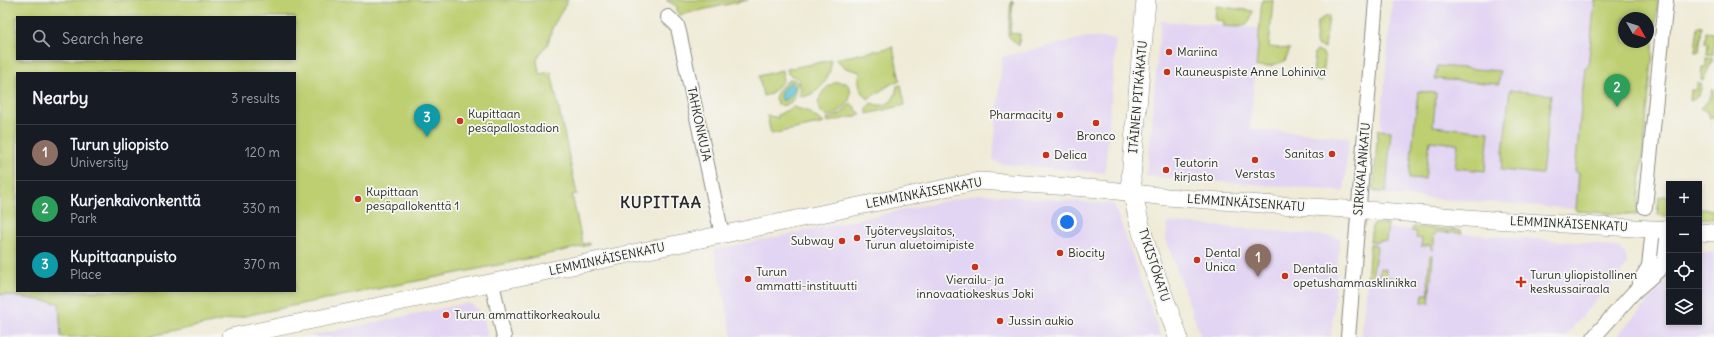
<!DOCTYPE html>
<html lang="en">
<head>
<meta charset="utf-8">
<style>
  :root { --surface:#171b24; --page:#20242c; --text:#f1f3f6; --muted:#9ea1a6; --line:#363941; --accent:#c8321e }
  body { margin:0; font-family:Delius,sans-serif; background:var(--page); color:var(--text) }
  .controls { position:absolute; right:12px; bottom:12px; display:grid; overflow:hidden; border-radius:0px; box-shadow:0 2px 6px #0003 }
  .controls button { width:36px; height:36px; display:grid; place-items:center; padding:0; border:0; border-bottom:1px solid var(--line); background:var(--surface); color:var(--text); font:20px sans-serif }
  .compass { position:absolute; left:1618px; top:12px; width:36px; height:36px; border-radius:50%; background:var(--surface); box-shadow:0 2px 6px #0003; rotate:129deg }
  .you { position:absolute; left:1067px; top:222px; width:14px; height:14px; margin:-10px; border:3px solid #fff; border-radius:50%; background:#1a73e8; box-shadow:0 0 0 6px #1a73e833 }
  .badge { display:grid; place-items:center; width:26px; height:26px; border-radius:50%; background:var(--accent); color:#fff; font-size:13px; font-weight:700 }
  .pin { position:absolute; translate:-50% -33px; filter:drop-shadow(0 1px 2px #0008) }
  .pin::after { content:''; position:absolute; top:21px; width:14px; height:12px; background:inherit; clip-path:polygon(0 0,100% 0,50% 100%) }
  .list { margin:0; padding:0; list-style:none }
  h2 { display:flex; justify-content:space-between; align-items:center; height:52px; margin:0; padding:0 16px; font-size:17px }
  h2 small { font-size:13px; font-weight:400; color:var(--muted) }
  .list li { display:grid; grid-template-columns:26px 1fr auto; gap:12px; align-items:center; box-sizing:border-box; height:56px; padding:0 16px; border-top:1px solid var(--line) }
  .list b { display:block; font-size:15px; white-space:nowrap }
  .list p { margin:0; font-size:13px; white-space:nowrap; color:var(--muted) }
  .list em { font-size:13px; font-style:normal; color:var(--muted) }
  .icon { flex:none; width:22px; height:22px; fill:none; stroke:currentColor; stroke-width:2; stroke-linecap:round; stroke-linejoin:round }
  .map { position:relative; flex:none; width:1714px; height:337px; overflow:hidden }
  .search { position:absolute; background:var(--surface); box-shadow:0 2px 6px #0003; left:16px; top:16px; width:280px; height:44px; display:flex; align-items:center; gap:10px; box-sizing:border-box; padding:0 14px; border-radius:0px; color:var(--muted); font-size:15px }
  .panel { position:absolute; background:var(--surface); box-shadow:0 2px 6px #0003; left:16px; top:72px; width:280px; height:220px; border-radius:0px }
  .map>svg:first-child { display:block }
  .built { fill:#e2d4f3 }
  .green { fill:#becf72; stroke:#747d4e; fill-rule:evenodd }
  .water { fill:#5bc2d9; stroke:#437682 }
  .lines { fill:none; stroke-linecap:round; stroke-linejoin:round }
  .minor-casing { stroke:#8d8b81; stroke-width:16 }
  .tertiary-casing { stroke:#8d8b81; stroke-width:18 }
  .secondary-casing { stroke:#8d8b81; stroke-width:20 }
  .minor { stroke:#fff; stroke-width:14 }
  .tertiary { stroke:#fff; stroke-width:17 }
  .secondary { stroke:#fff; stroke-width:19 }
  .poi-dot { fill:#c8321e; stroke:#f6f6f2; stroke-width:1.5 }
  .labels { text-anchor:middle; stroke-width:3.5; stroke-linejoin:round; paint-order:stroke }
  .poi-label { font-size:12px; fill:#2b2b2b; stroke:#f6f6f2; text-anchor:start }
  .street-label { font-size:12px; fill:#2b2b2b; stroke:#f6f6f2 }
  .district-label { font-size:16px; font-weight:bold; letter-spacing:1px; fill:#2b2b2b; stroke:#f6f6f2 }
</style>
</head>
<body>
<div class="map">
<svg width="1714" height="337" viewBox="0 0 1714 337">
  <rect width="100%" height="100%" fill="#f6f6f2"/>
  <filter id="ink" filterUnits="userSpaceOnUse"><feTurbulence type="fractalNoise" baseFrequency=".025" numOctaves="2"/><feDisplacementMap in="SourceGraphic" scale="8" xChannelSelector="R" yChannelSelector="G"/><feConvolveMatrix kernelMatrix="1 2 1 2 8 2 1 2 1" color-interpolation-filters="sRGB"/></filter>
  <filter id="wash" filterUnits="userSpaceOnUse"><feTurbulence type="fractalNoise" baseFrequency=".012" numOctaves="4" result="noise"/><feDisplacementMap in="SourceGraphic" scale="16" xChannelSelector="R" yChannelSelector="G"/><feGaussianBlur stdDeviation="0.9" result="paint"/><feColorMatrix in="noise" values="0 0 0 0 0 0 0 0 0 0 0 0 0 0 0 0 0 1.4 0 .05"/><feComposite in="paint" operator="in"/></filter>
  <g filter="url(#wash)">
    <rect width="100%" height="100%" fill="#efebd7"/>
    <path class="built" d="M1392 0H1598L1576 209 1375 194Z
      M1161 21 1259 28 1250 129 1349 137 1344 191 1146 176Z
      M1088 37 1116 39 1105 173 1001 164 993 160 1002 57Z
      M979 194 1114 204 1161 337H732L714 250Z
      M1168 222 1340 237 1331 337H1201L1166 239Z
      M1372 227 1588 243 1620 248 1625 252 1627 262 1625 268 1564 337H1362Z
      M1699 252H1714V337H1616L1669 278V322H1699Z
      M0 294 59 303 61 337H0Z
      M467 303 471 304 478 309 484 320 488 337H306Z"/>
    <path class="green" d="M0 0H568L552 28 548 43 538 57 537 62 540 74 551 72 577 194 572 195 582 241 583 244 589 243V245L503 264 306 303 146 337H61L59 303 0 294ZM17 17H295V59H17ZM17 73H295V291H17Z
      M666 0H748L679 15 676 10 678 7Z
      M1262 0H1273L1269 47 1290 49 1285 61 1270 66 1256 67Z
      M1595 0H1658L1637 215 1576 211V209L1579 173 1575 172 1585 67H1588ZM1624 18H1648V42H1624Z
      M1011 1H1013L1010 33 1020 34 1019 46 1008 36Z
      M1216 6 1253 11C1248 30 1240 27 1223 26L1224 21 1215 20Z
      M1326 16H1329L1325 48 1318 46 1316 43 1317 22Z
      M1698 26 1702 27 1699 52H1695Z
      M1706 32 1714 33 1713 55 1707 54 1708 44 1705 43Z
      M893 47 900 81 894 82 868 99C860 91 857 83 860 72L846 68 835 59Z
      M1317 50 1323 53 1325 59 1322 81H1316L1313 76 1315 52Z
      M1706 58 1713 59 1703 81 1701 80 1702 67H1706Z
      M831 60C832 77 818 97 799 97L801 89 799 79 788 74 787 69Z
      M1437 66 1500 71 1499 84 1435 79Z
      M782 70 783 81 771 94 763 96 759 76Z
      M791 79 795 80 798 83C798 95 791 108 778 105L775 98C778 90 783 83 791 79Z
      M837 82 846 83 850 88C853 103 840 115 826 116L819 110C816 97 825 86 837 82Z
      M1697 83 1702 85C1700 92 1698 99 1690 101L1691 90H1697Z
      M901 85 905 105 867 114V108L871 103C886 109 895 102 897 86Z
      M1713 89 1714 90V118H1710L1707 112 1700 108 1709 100Z
      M1510 90 1551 95 1542 174 1501 170Z
      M1418 91 1436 93 1433 126 1489 132 1485 171 1455 168 1458 144 1430 141 1425 179 1409 178Z
      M850 104H852L861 115 828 122 827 119 841 114Z
      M793 107 807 111 824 123 771 134 767 115 778 118V115Z
      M1378 130 1391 131 1386 192 1373 191Z
      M1663 196H1669V216L1657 215 1659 197Z
      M1699 209 1714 210V219L1699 218Z
      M1375 223 1388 225 1386 241 1379 240 1378 242H1370L1372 227Z
      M1412 227 1461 230 1462 233 1435 232 1433 250 1431 249 1430 245 1421 247 1422 239 1416 238 1417 232 1411 231Z
      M1370 245H1376L1377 248 1371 282 1367 281Z
      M1430 255H1433L1429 303 1422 302 1423 294H1429L1428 278Z
      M1380 268 1386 269V277L1404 278V281L1380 279 1379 278Z"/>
    <path class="water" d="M792 82 795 86C794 93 790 101 782 100L780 96C781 90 786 84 792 82Z"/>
  </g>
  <g filter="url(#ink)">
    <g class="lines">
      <g class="minor-casing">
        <path id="minor" d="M668 17 677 25 679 32 722 235
          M1645 207 1666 0
          M492 283 504 337
          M1639 283 1649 266 1653 229
          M1348 337 1376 0
          M1594 337 1634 292 1660 269 1665 258 1668 230"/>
      </g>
      <g class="tertiary-casing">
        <path id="tertiary" d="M1699 232 1714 233
          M231 337 979 181 1101 189 1167 197 1262 204 1380 211 1492 220 1669 230"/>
      </g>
      <g class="secondary-casing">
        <path id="secondary" d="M1146 0 1131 178C1136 229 1161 288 1178 337"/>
      </g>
      <use href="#minor" class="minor"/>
      <use href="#tertiary" class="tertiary"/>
      <use href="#secondary" class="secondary"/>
    </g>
  </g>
  <g class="poi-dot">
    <circle cx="1169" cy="52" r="4"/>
    <circle cx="1167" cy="72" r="4"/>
    <circle cx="1060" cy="115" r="4"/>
    <circle cx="460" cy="121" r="4"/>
    <circle cx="1096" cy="123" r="4"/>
    <circle cx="1332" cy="154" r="4"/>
    <circle cx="1046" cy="155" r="4"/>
    <circle cx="1255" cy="160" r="4"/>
    <circle cx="1166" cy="170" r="4"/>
    <circle cx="358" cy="199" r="4"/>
    <circle cx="857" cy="238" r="4"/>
    <circle cx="842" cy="241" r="4"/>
    <circle cx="1060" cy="253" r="4"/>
    <circle cx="1197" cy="260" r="4"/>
    <circle cx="975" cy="267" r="4"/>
    <circle cx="1285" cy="276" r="4"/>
    <circle cx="748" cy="279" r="4"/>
    <path d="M1519 276h4v4h4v4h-4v4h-4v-4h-4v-4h4z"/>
    <circle cx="446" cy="315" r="4"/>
    <circle cx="1000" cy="321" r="4"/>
  </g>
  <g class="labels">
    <g class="poi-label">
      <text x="1177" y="56">Mariina</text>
      <text x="1175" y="76">Kauneuspiste Anne Lohiniva</text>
      <text x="468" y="118">Kupittaan<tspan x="468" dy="14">pesäpallostadion</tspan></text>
      <text x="1052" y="119" text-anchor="end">Pharmacity</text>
      <text x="1096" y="140" text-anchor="middle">Bronco</text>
      <text x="1324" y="158" text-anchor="end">Sanitas</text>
      <text x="1054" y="159">Delica</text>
      <text x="1174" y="167">Teutorin<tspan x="1174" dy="14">kirjasto</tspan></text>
      <text x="1255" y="178" text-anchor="middle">Verstas</text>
      <text x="366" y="196">Kupittaan<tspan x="366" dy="14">pesäpallokenttä 1</tspan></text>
      <text x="865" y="235">Työterveyslaitos,<tspan x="865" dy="14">Turun aluetoimipiste</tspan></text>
      <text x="834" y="245" text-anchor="end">Subway</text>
      <text x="1068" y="257">Biocity</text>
      <text x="1205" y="257">Dental<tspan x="1205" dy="14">Unica</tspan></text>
      <text x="1293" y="273">Dentalia<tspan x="1293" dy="14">opetushammasklinikka</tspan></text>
      <text x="756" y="276">Turun<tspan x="756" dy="14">ammatti-instituutti</tspan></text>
      <text x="1530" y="279">Turun yliopistollinen<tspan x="1530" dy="14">keskussairaala</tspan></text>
      <text x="975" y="284" text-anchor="middle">Vierailu- ja<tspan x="975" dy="14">innovaatiokeskus Joki</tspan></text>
      <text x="454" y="319">Turun ammattikorkeakoulu</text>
      <text x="1008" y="325">Jussin aukio</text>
    </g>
    <g class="street-label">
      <text transform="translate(1138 97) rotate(-85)" y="4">ITÄINEN PITKÄKATU</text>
      <text transform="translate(699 124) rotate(78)" y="4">TAHKONKUJA</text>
      <text transform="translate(1362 169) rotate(-85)" y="4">SIRKKALANKATU</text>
      <text transform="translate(924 193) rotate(-11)" y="4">LEMMINKÄISENKATU</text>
      <text transform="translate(1246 203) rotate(4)" y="4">LEMMINKÄISENKATU</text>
      <text transform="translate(1569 224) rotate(3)" y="4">LEMMINKÄISENKATU</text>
      <text transform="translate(607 259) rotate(-12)" y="4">LEMMINKÄISENKATU</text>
      <text transform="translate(1154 265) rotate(72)" y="4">TYKISTÖKATU</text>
    </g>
    <g class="district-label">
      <text x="661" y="208">KUPITTAA</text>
    </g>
  </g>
</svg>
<div class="controls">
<button>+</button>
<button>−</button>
<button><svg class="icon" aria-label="locate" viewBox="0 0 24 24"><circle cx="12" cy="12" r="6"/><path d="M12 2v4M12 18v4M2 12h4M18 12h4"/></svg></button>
<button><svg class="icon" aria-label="layers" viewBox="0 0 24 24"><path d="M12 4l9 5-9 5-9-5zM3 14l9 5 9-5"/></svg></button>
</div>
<svg class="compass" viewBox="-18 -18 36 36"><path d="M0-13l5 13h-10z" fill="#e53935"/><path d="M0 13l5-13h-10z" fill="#9ea1a6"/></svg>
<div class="you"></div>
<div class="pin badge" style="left:1258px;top:277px;background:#8d6e63">1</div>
<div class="pin badge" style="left:1617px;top:107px;background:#2e9e5b">2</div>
<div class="pin badge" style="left:427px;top:137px;background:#0f9aa8">3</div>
<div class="search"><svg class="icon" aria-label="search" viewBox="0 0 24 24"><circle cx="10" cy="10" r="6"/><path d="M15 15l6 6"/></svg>Search here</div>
<section class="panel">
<h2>Nearby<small>3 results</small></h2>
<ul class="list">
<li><span class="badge" style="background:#8d6e63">1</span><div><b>Turun yliopisto</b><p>University</p></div><em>120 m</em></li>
<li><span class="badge" style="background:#2e9e5b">2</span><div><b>Kurjenkaivonkenttä</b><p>Park</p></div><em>330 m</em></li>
<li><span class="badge" style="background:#0f9aa8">3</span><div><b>Kupittaanpuisto</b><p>Place</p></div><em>370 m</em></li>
</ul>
</section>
</div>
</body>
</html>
